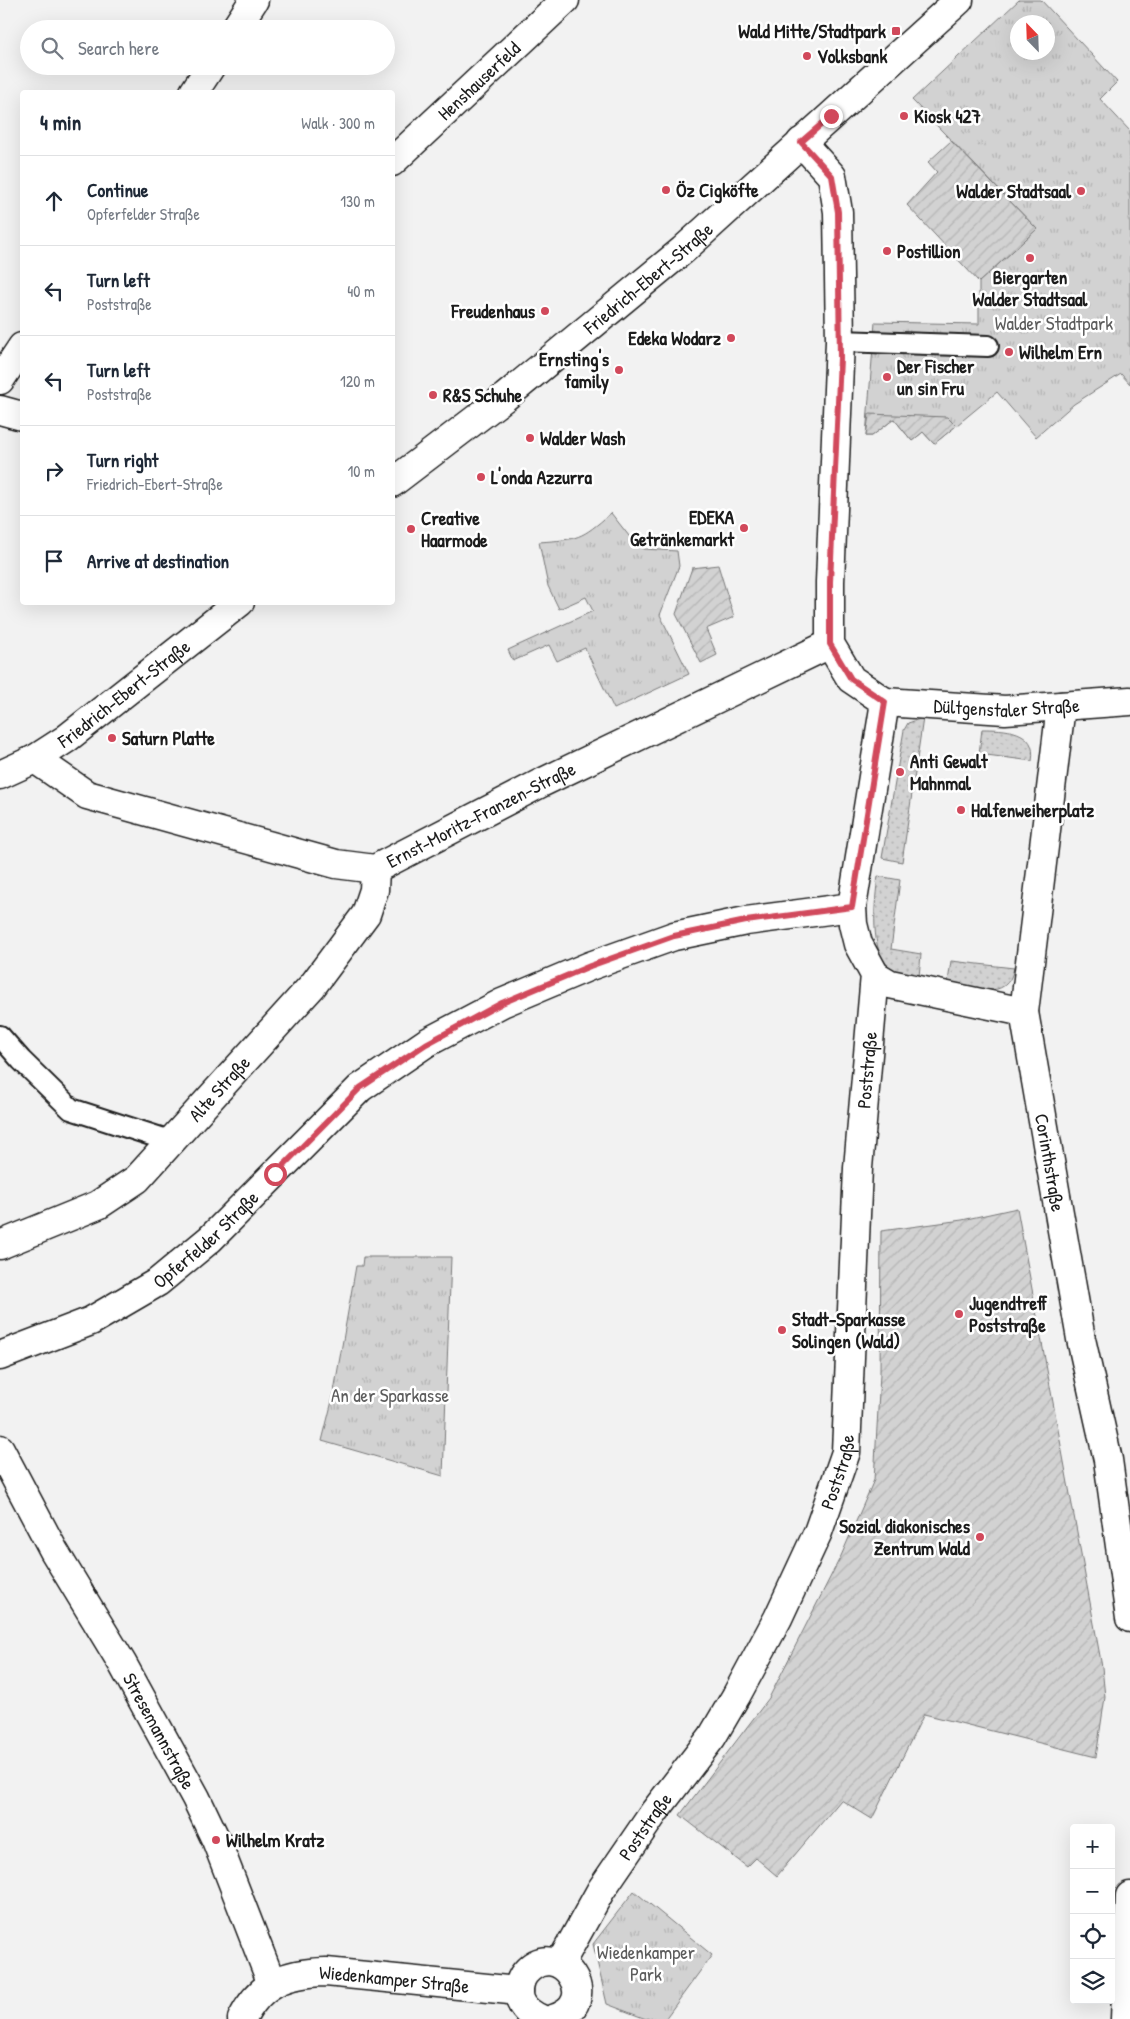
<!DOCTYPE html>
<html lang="en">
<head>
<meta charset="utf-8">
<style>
  :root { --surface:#fff; --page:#f6f6f7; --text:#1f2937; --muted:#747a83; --line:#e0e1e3 }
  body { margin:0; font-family:"Patrick Hand",sans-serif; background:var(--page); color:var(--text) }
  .controls { position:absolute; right:15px; bottom:15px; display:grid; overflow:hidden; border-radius:5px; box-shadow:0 5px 20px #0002 }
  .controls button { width:45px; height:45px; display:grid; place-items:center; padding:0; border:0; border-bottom:1px solid var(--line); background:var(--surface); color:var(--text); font:25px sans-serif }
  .compass { position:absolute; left:1010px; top:15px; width:45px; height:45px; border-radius:50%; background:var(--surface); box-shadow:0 5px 20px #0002; rotate:337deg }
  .stop { position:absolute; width:15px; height:15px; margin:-11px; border:4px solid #d1495b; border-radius:50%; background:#fff }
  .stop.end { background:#d1495b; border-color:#fff; box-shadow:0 1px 5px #0008 }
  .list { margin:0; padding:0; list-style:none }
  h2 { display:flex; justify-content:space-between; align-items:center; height:65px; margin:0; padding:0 20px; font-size:21px }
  h2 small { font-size:16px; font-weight:400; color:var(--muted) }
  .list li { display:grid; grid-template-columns:32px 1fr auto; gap:15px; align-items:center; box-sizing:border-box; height:90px; padding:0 20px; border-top:1px solid var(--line) }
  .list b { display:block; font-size:19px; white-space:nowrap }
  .list p { margin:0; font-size:16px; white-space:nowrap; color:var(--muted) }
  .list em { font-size:16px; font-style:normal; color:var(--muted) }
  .icon { flex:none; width:28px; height:28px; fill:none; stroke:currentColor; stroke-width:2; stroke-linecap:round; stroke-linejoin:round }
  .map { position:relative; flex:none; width:1130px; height:2019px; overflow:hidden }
  .search { position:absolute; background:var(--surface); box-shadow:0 5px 20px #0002; left:20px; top:20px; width:375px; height:55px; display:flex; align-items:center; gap:12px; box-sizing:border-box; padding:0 18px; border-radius:28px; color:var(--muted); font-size:19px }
  .panel { position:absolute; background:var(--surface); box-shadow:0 5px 20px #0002; left:20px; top:90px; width:375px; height:515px; border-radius:5px }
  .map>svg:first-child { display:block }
  .grass { fill:url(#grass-dots); stroke:#777 }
  .park { fill:url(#park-tufts); stroke:#777; fill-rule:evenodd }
  .garden { fill:url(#garden-furrows); stroke:#777 }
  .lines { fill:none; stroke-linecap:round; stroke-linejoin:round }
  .service-casing { stroke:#1c1c1c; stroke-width:24 }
  .pedestrian-casing { stroke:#1c1c1c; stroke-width:31 }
  .minor-casing { stroke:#1c1c1c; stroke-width:31 }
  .service { stroke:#fff; stroke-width:20 }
  .pedestrian { stroke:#fff; stroke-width:28 }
  .minor { stroke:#fff; stroke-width:28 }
  .route { stroke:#d1495b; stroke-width:6 }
  .poi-dot { fill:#d1495b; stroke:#fff; stroke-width:2 }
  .labels { text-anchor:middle; stroke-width:5; stroke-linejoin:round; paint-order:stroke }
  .poi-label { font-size:19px; font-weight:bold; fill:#1c1c1c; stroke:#fff; text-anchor:start }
  .street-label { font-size:19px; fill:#1c1c1c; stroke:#fff }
  .park-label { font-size:19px; fill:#5c5c5c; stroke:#fff }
</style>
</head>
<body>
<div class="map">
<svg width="1130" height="2019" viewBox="0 0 1130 2019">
  <defs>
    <pattern id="grass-dots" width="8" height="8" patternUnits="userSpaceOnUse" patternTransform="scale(1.25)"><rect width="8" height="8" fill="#d2d2d2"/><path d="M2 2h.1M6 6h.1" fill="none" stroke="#b4b4b4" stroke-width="1.8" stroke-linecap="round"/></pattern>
    <pattern id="park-tufts" width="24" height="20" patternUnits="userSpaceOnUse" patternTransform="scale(1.25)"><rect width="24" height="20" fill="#d2d2d2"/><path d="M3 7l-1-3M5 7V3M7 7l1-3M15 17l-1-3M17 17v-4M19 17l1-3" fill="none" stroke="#b4b4b4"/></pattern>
    <pattern id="garden-furrows" width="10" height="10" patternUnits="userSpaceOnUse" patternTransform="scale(1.25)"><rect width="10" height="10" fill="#d2d2d2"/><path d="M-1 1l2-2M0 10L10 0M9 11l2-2" fill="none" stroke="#b4b4b4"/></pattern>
  </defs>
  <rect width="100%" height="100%" fill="#f2f2f2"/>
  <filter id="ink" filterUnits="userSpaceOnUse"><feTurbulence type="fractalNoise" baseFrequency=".02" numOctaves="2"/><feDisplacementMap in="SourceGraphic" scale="10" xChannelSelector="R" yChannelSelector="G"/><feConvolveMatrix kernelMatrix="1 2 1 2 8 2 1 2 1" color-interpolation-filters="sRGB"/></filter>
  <g filter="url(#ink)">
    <path class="grass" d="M923 718 902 862 882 858 904 730 908 723Z
      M982 729C1003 729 1038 729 1032 761L979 754Z
      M878 876 900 880 891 949 921 954 919 977C911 975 900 974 892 969 868 955 875 900 878 876Z
      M951 961 1014 968C1007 1003 973 987 948 982Z"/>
    <path class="park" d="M1019 0H1041L1117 82 1100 99 1130 131V384L1121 374 1074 404 1036 437 997 392 934 444 923 432 912 441 894 419 872 436H866L875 322 979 324V282L1037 229 912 100ZM1018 22H1048V52H1018Z
      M611 513 633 541 644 549 677 551 679 566 660 615 689 674 614 709 585 648 557 661 549 645 513 661 508 650 593 611 586 597 559 609 548 586 539 542C579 539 580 540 611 513Z
      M363 1257H451L443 1476 322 1441 333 1397 356 1266H362Z
      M634 1891 712 1955 665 2019H646L607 2004 593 1944Z"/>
    <path class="garden" d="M951 141 1037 229 979 282 907 205 937 172 928 162Z
      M869 414 947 417 956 426 934 444 923 432 912 441 894 419 872 436H866Z
      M718 565 734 617 706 629 717 655 701 663 676 614 692 568Z
      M1017 1208 1102 1667 1105 1697 1096 1757 924 1714 872 1819 841 1800 777 1876 756 1858 747 1867 680 1815 769 1698 841 1556 874 1480 880 1374 881 1231 962 1220Z"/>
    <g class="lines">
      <g class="service-casing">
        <path id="service" d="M840 341 988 346
          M0 1036 21 1060 71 1109 170 1141"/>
      </g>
      <g class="pedestrian-casing">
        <g id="pedestrian">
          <path id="s1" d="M0 1449 54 1551 122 1663 196 1798 216 1840 272 1984"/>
        </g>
      </g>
      <g class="minor-casing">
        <g id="minor">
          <path d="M235 29 254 0"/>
          <path d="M194 92 211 66"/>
          <path d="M801 142 832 176 838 212 840 341 830 582V644L851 679 885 702"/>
          <path id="s2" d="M392 162 565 0"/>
          <path d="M0 380 22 347"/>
          <path d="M0 410 22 416"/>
          <path id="s3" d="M392 483 505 397 683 250 959 0"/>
          <path id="s4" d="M885 702 1005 710 1130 701"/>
          <path id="s5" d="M1061 706 1024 1012 1081 1339 1108 1460 1130 1618"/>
          <path id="s6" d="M35 759 87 795 336 864 375 869 541 783 830 644"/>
          <path id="s7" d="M0 775 35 759 66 739 240 602"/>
          <path d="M875 975 890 984 1024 1012"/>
          <path id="s8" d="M0 1245 98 1205 137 1179 313 985 366 914 374 890 375 869"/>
          <path id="s9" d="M0 1356 91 1321 158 1282 210 1239 360 1088 426 1043 502 1003 590 966 674 936 746 921 852 907"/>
          <path id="s10" d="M560 1964 601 1890 655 1811 712 1737 736 1696 778 1618 818 1532 846 1452 858 1168 875 975 858 944 853 924 852 907 885 702"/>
          <path id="s11" d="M242 2019C261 1982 286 1973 326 1972L519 1991"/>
          <path d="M541 2019C532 2015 525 2011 521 2002 517 1993 519 1980 525 1973 558 1934 607 2003 553 2019"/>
          <path d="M1125 2019 1130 1896"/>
        </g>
      </g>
      <use href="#service" class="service"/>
      <use href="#pedestrian" class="pedestrian"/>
      <use href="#minor" class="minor"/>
    </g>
  </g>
  <g class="lines" filter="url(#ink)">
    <path class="route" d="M275 1174 360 1088 426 1044 502 1003 590 966 674 936 746 921 852 907 885 702 851 679 830 644V582L840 358 838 212 832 176 801 142 831 116"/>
  </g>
  <g class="poi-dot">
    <rect x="891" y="26" width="10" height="10" rx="2.5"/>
    <circle cx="807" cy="56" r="5"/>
    <circle cx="904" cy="116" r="5"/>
    <circle cx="666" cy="190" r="5"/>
    <circle cx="1081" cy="191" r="5"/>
    <circle cx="887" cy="251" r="5"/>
    <circle cx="1030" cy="258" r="5"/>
    <circle cx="545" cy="311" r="5"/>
    <circle cx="731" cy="338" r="5"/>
    <circle cx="1009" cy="352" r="5"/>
    <circle cx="619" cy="370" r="5"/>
    <circle cx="887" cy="377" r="5"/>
    <circle cx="433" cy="395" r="5"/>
    <circle cx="530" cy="438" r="5"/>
    <circle cx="481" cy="477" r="5"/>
    <circle cx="744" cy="528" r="5"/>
    <circle cx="411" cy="529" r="5"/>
    <circle cx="112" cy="738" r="5"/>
    <circle cx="900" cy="772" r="5"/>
    <circle cx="961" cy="810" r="5"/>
    <circle cx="959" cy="1314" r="5"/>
    <circle cx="782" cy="1330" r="5"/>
    <circle cx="980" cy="1537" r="5"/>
    <circle cx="216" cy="1840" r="5"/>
  </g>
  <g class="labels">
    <g class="poi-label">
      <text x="886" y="38" text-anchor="end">Wald Mitte/Stadtpark</text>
      <text x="817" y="63">Volksbank</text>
      <text x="914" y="123">Kiosk 427</text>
      <text x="676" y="197">Öz Cigköfte</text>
      <text x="1071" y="198" text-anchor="end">Walder Stadtsaal</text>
      <text x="897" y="258">Postillion</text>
      <text x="1030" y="284" text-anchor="middle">Biergarten<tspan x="1030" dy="22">Walder Stadtsaal</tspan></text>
      <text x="535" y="318" text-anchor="end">Freudenhaus</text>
      <text x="721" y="345" text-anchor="end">Edeka Wodarz</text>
      <text x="1019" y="359">Wilhelm Ern</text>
      <text x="609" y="366" text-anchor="end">Ernsting's<tspan x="609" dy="22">family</tspan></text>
      <text x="897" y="373">Der Fischer<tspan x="897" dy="22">un sin Fru</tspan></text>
      <text x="443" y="402">R&amp;S Schuhe</text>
      <text x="540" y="445">Walder Wash</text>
      <text x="491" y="484">L'onda Azzurra</text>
      <text x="734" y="524" text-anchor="end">EDEKA<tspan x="734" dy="22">Getränkemarkt</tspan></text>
      <text x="421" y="525">Creative<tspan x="421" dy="22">Haarmode</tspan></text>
      <text x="122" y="745">Saturn Platte</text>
      <text x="910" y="768">Anti Gewalt<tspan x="910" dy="22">Mahnmal</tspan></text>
      <text x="971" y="817">Halfenweiherplatz</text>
      <text x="969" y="1310">Jugendtreff<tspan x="969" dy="22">Poststraße</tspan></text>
      <text x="792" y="1326">Stadt-Sparkasse<tspan x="792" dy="22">Solingen (Wald)</tspan></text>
      <text x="970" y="1533" text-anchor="end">Sozial diakonisches<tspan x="970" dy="22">Zentrum Wald</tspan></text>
      <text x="226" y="1847">Wilhelm Kratz</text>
    </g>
    <g class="street-label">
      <text dy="7" stroke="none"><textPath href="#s2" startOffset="119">Henshauserfeld</textPath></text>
      <text dy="7" stroke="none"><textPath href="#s3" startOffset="328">Friedrich-Ebert-Straße</textPath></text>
      <text dy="7" stroke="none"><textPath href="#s7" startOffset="149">Friedrich-Ebert-Straße</textPath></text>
      <text dy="7" stroke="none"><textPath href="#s4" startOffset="122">Dültgenstaler Straße</textPath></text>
      <text dy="7" stroke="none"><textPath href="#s6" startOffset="480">Ernst-Moritz-Franzen-Straße</textPath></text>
      <text dy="7" stroke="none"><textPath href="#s10" startOffset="972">Poststraße</textPath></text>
      <text dy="7" stroke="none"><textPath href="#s8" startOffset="275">Alte Straße</textPath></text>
      <text dy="7" stroke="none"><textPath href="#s5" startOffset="461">Corinthstraße</textPath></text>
      <text dy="7" stroke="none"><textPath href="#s9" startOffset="239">Opferfelder Straße</textPath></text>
      <text dy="7" stroke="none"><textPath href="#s10" startOffset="568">Poststraße</textPath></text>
      <text dy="7" stroke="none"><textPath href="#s1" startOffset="324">Stresemannstraße</textPath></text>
      <text dy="7" stroke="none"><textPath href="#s10" startOffset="162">Poststraße</textPath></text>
      <text dy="7" stroke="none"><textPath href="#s11" startOffset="171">Wiedenkamper Straße</textPath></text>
    </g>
    <g class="park-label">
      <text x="1054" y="330">Walder Stadtpark</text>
      <text x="390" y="1402">An der Sparkasse</text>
      <text x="646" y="1959">Wiedenkamper<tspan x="646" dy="22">Park</tspan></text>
    </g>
  </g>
</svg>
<div class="controls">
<button>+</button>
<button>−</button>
<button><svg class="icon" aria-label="locate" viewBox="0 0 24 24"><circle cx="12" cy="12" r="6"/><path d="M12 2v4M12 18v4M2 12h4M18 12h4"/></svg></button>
<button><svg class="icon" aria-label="layers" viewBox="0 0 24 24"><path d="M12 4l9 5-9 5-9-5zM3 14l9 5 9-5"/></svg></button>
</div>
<svg class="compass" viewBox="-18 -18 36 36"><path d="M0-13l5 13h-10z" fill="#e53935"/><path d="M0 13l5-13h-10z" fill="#747a83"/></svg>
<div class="stop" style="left:275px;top:1174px"></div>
<div class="stop end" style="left:831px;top:116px"></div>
<div class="search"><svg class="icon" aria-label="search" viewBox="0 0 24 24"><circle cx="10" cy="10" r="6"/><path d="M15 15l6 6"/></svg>Search here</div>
<section class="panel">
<h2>4 min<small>Walk · 300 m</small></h2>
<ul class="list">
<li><svg class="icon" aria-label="ahead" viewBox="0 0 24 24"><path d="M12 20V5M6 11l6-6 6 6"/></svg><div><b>Continue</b><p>Opferfelder Straße</p></div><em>130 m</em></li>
<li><svg class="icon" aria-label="left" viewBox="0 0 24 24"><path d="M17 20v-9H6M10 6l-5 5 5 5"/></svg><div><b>Turn left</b><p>Poststraße</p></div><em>40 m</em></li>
<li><svg class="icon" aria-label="left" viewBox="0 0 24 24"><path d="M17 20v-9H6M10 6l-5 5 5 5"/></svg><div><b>Turn left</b><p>Poststraße</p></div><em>120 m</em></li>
<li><svg class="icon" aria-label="right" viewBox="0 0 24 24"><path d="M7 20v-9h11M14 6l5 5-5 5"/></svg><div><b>Turn right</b><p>Friedrich-Ebert-Straße</p></div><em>10 m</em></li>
<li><svg class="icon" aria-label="arrive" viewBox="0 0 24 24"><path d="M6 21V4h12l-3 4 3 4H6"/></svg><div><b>Arrive at destination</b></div></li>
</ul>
</section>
</div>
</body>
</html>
